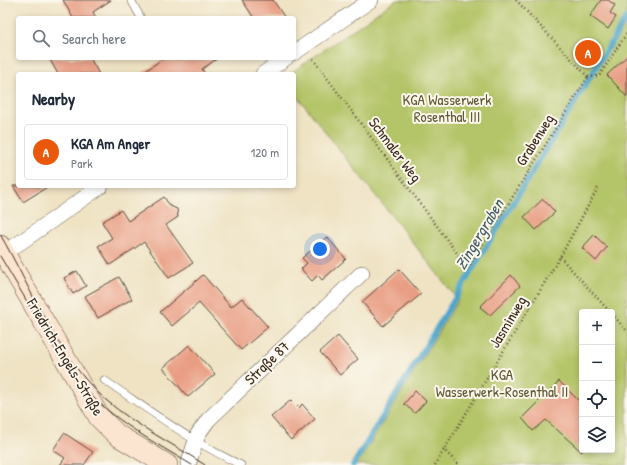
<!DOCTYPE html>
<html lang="en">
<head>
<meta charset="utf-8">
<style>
  :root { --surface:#fff; --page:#f2f2f3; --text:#1f2937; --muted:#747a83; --line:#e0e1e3; --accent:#ea580c }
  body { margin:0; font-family:"Patrick Hand",sans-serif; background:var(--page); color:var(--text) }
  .controls { position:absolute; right:12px; bottom:12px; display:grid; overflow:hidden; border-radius:4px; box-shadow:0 2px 6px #0003 }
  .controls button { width:36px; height:36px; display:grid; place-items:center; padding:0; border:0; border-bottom:1px solid var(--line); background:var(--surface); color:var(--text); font:20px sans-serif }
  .you { position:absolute; left:320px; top:249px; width:14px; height:14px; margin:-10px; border:3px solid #fff; border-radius:50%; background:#1a73e8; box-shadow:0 0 0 6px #1a73e833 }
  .badge { display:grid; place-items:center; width:26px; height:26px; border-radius:50%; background:var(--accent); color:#fff; font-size:13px; font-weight:700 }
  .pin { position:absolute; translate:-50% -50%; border:2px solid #fff; box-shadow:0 1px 4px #0006 }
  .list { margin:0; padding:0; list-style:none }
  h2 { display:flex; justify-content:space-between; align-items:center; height:52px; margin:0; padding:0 16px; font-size:17px }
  h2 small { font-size:13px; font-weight:400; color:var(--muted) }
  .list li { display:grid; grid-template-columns:26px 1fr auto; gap:12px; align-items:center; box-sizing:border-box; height:56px; margin:0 8px 8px; padding:0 8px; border:1px solid var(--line); border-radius:4px }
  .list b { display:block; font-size:15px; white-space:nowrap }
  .list p { margin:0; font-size:13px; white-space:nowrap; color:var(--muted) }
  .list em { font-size:13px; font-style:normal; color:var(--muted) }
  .icon { flex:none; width:22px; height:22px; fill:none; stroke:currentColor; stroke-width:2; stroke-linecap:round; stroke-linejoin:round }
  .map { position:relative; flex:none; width:627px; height:465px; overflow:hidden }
  .search { position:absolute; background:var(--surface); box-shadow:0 2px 6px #0003; left:16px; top:16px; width:280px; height:44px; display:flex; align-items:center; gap:10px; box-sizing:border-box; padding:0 14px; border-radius:4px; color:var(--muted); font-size:15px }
  .panel { position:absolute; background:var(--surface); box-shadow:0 2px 6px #0003; left:16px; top:72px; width:280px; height:116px; border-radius:4px }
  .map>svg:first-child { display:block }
  .green { fill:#b4c467; stroke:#787742; fill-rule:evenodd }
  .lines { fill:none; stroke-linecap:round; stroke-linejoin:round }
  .stream { stroke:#4da6ca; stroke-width:5.5 }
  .building { fill:#e99d83 }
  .service-casing { stroke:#564637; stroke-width:8 }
  .minor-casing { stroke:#564637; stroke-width:16 }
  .secondary-casing { stroke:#564637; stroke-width:22 }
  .path { stroke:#564637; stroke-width:2.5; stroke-dasharray:1 3; stroke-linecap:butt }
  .service { stroke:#fff; stroke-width:7 }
  .minor { stroke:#fff; stroke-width:15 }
  .secondary { stroke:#fce5d0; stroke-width:21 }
  .tram { stroke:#3b2a1e; stroke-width:1 }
  .labels { text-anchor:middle; stroke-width:4; stroke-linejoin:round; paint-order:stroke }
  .park-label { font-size:15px; fill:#5f5834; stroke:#fbf7ec }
  .street-label { font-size:15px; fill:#3b2a1e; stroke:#fbf7ec }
  .water-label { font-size:16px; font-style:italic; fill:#425c63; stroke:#fbf7ec }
</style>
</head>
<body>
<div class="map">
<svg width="627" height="465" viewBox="0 0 627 465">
  <rect width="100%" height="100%" fill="#fbf7ec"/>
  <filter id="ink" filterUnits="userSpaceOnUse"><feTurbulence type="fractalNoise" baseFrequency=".025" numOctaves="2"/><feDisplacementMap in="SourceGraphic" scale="8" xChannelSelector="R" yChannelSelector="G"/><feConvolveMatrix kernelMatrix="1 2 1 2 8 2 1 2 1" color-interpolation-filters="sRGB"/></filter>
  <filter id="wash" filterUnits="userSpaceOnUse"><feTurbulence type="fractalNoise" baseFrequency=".012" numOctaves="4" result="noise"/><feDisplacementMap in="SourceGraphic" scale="16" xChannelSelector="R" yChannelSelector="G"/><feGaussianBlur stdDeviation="0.9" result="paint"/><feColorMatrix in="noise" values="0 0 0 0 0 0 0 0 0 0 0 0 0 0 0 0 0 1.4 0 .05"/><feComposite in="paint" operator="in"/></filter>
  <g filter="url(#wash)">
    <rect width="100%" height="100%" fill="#efe3c4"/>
    <path class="green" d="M396 0H627V465H357L458 300 294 92V74H289ZM582 312H612V450H582Z"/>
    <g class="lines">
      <path class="stream" d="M353 465 627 17"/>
    </g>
    <g id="blocks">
      <path class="building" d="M63 0H111L93 12 96 18H73Z
        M242 0H273L285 18H254Z
        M601 0H608L615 5 610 13 616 17 608 29 590 16Z
        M627 56V97L607 75Z
        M49 58H90L99 74H58Z
        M164 58H218L202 69 205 74H141Z
        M13 186H49L23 202Z
        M164 197 170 206 177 209 178 217 166 225 193 263 169 278 144 242 110 265 98 246 112 238 102 222 121 210 128 221Z
        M543 199 555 212 536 230 524 217Z
        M594 235 607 247 596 261 582 248Z
        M327 237 346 259 322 280 318 275 312 281 301 269 307 263 302 258Z
        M399 269 421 294 383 326 362 302Z
        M77 271 86 286 73 294 64 278Z
        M203 275 231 307 242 298 268 327 241 350 199 303 172 326 160 312Z
        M511 275 520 286 490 315 480 307Z
        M119 277 132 299 98 318 85 296Z
        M338 336 358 359 340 375 320 352Z
        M189 345 215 374 188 397 163 368Z
        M559 381 582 404V452L546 420 533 431 522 418Z
        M415 391 426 401 415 413 404 404Z
        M291 400 299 408 302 404 315 419 291 440 271 417Z
        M64 433 93 452 84 465H60L65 458 53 450Z"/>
    </g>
  </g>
  <g filter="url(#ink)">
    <use href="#blocks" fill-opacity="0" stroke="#564637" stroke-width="1"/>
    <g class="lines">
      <g class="service-casing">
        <path id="service" d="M131 0 141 18
          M104 380C148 409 193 443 241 465"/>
      </g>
      <g class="minor-casing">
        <path id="minor" d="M294 53 371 0
          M263 74 286 58
          M0 255 21 242 101 186
          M188 465 198 434 208 420 362 273"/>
      </g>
      <g class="secondary-casing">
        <path id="secondary" d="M0 246 99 417 117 435 167 465"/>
      </g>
      <path class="path" d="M516 0 588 77
        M313 59 468 268 588 77
        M588 77 599 76 627 33
        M560 257 610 312
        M612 314 627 331
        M443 449 459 465
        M435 465 560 257 598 188"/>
      <use href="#service" class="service"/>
      <use href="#minor" class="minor"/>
      <use href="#secondary" class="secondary"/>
      <path class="tram" d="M0 234C32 290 57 357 106 400 136 426 172 443 205 465
        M0 256 60 357C94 410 140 434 192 465"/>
    </g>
  </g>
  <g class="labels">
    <g class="park-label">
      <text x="447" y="105">KGA Wasserwerk<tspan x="447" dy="17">Rosenthal III</tspan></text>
      <text x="502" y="380">KGA<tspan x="502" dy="17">Wasserwerk-Rosenthal II</tspan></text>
    </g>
    <g class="street-label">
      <text transform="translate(535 140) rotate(-58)" y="5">Grabenweg</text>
      <text transform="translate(395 150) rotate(53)" y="5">Schmaler Weg</text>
      <text transform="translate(508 322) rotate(-59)" y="5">Jasminweg</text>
      <text transform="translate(65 357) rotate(59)" y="5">Friedrich-Engels-Straße</text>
      <text transform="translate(267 363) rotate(-44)" y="5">Straße 87</text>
    </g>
    <g class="water-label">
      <text transform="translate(479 234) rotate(-59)" y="6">Zingergraben</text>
    </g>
  </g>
</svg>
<div class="controls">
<button>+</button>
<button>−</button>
<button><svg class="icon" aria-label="locate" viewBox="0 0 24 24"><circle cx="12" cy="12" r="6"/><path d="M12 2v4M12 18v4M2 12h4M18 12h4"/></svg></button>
<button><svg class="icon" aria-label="layers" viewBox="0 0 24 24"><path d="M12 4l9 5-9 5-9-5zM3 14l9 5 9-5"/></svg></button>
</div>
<div class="you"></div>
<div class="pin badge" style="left:588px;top:53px">A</div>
<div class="search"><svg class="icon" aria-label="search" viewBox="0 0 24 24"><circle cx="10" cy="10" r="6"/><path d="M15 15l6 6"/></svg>Search here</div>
<section class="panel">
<h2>Nearby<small></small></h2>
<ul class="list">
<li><span class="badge">A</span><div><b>KGA Am Anger</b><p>Park</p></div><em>120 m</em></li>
</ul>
</section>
</div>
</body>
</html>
